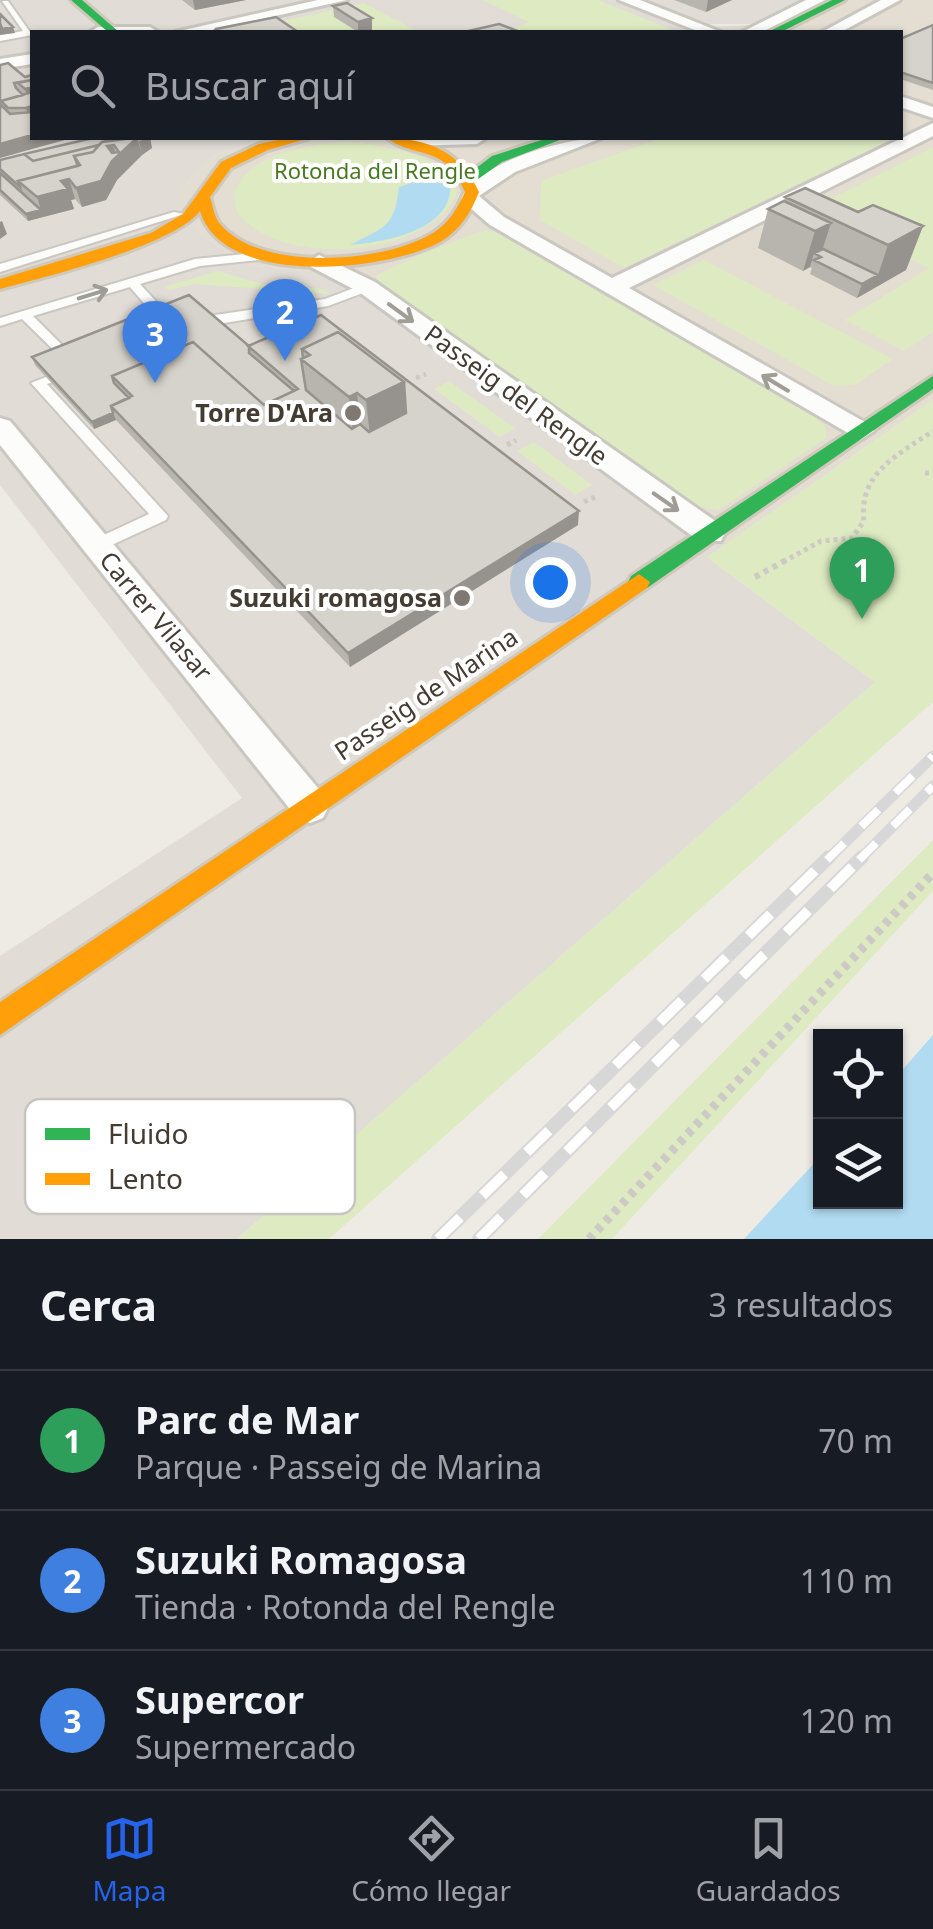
<!DOCTYPE html>
<html lang="es">
<head>
<meta charset="utf-8">
<style>
  :root { --surface:#171b24; --page:#242831; --text:#f1f3f6; --muted:#9ea1a6; --line:#363941; --accent:#2563eb }
  body { margin:0; font-family:"Noto Sans",sans-serif; background:var(--page); color:var(--text) }
  .controls { position:absolute; right:30px; bottom:30px; display:grid; overflow:hidden; border-radius:0px; box-shadow:0 2px 8px #0004 }
  .controls button { width:90px; height:90px; display:grid; place-items:center; padding:0; border:0; border-bottom:2px solid var(--line); background:var(--surface); color:var(--text); font:50px sans-serif }
  .you { position:absolute; left:550px; top:582px; width:35px; height:35px; margin:-25px; border:8px solid #fff; border-radius:50%; background:#1a73e8; box-shadow:0 0 0 15px #1a73e833 }
  .badge { display:grid; place-items:center; width:65px; height:65px; border-radius:50%; background:var(--accent); color:#fff; font-size:32px; font-weight:700 }
  .pin { position:absolute; translate:-50% -82px; filter:drop-shadow(0 2px 5px #0008) }
  .pin::after { content:''; position:absolute; top:52px; width:35px; height:30px; background:inherit; clip-path:polygon(0 0,100% 0,50% 100%) }
  .list { margin:0; padding:0; list-style:none }
  h2 { display:flex; justify-content:space-between; align-items:center; height:130px; margin:0; padding:0 40px; font-size:42px }
  h2 small { font-size:32px; font-weight:400; color:var(--muted) }
  .list li { display:grid; grid-template-columns:65px 1fr auto; gap:30px; align-items:center; box-sizing:border-box; height:140px; padding:0 40px; border-top:2px solid var(--line) }
  .list b { display:block; font-size:38px; white-space:nowrap }
  .list p { margin:0; font-size:32px; white-space:nowrap; color:var(--muted) }
  .list em { font-size:32px; font-style:normal; color:var(--muted) }
  .icon { flex:none; width:55px; height:55px; fill:none; stroke:currentColor; stroke-width:2; stroke-linecap:round; stroke-linejoin:round }
  .map { position:relative; flex:none; width:933px; height:1239px; overflow:hidden }
  .search { position:absolute; background:var(--surface); box-shadow:0 2px 8px #0004; left:30px; right:30px; top:30px; height:110px; display:flex; align-items:center; gap:25px; box-sizing:border-box; padding:0 35px; border-radius:0px; color:var(--muted); font-size:38px }
  .sheet { height:550px; background:var(--surface) }
  nav { display:flex; justify-content:space-around; align-items:center; box-sizing:border-box; height:140px; border-top:2px solid var(--line); background:var(--surface); font-size:28px; color:var(--muted) }
  nav a { display:grid; justify-items:center; gap:5px }
  nav .on { color:var(--accent) }
  .map>svg:first-child { display:block }
  .residential { fill:#e3ddd2 }
  .industrial { fill:#e1dcd6 }
  .green { fill:#deebc2; fill-rule:evenodd }
  .water { fill:#b1dbf1 }
  .lines { fill:none; stroke-linecap:round; stroke-linejoin:round }
  .lane-casing { stroke:#cac7c1; stroke-width:4 }
  .street-casing { stroke:#cac7c1; stroke-width:6 }
  .fast-casing { stroke:#cfc9bc; stroke-width:6 }
  .slow-casing { stroke:#cfc9bc; stroke-width:6 }
  .path-far2 { stroke:#cdcac5; stroke-width:5; stroke-dasharray:4 4; stroke-linecap:butt }
  .path-far1 { stroke:#cdcac5; stroke-width:6; stroke-dasharray:5 5; stroke-linecap:butt }
  .path { stroke:#cdcac5; stroke-width:9; stroke-dasharray:6 6; stroke-linecap:butt }
  .lane { fill:#fcfcfb; fill-rule:evenodd }
  .street { fill:#fcfcfb; fill-rule:evenodd }
  .fast { fill:#30b455; fill-rule:evenodd }
  .slow { fill:#ff9f0a; fill-rule:evenodd }
  .rail-far1-casing { stroke:#d8d7d7; stroke-width:11 }
  .rail-casing { stroke:#d8d7d7; stroke-width:14 }
  .rail-far1 { stroke:#fff; stroke-width:8; stroke-dasharray:24; stroke-linecap:butt }
  .rail { stroke:#fff; stroke-width:10; stroke-dasharray:31; stroke-linecap:butt }
  .wall { fill:#b8b5af }
  .shaded-wall { fill:#96938f }
  .building { fill:#d6d2cc; stroke:#96938f; stroke-width:2.5; fill-rule:evenodd }
  .oneway { stroke:#a09c96 }
  .poi-dot { fill:#807971; stroke:#fff; stroke-width:4 }
  .labels { text-anchor:middle; stroke-width:8; stroke-linejoin:round; paint-order:stroke }
  .far-park-label { font-size:22px; fill:#487921; stroke:#fff }
  .street-label { font-size:25px; fill:#443c32; stroke:#fff }
  .poi-label { font-size:25px; font-weight:bold; fill:#443c32; stroke:#fff; text-anchor:end }
  .key { fill:#fff; stroke:#c7c4c2; stroke-width:2.5 }
  .key-label { font-size:28px; fill:#443c32 }
</style>
</head>
<body>
<div class="map">
<svg width="933" height="1239" viewBox="0 0 933 1239">
  <rect width="100%" height="100%" fill="#eeebe5"/>
  <path class="residential" d="M807 0H933V400L726 544 349 274 245 265 202 235 178 205 184 186 214 155 269 138H900V32H701L700 28 765 24 769 17Z"/>
  <path class="industrial" d="M0 0H807L765 24H710L700 28 701 32H32V138H269L214 155 184 186 178 205 202 235 245 265 349 274 726 544 708 558 875 682 237 1239H0V956L242 798 0 485Z"/>
  <path class="green" d="M482 0H598L678 32H514L508 30 529 22Z
    M364 3 419 32H294L279 22Z
    M661 138H894L624 268 540 220 541 181Z
    M344 142C376 142 504 164 438 218 391 258 276 264 236 211L234 193C250 153 305 145 344 142ZM399 187 443 209C420 230 389 246 357 241 387 232 396 216 399 187Z
    M933 147V332L904 351 845 320 929 268 806 211Z
    M488 230 510 238 816 418 826 428V438L719 510 693 506 376 283 377 276C384 269 477 231 488 230Z
    M704 260 893 359 855 385 834 386 653 285Z
    M217 271 263 284 322 289 330 294 194 284 170 290 164 287Z
    M449 381 515 428 500 437 434 389Z
    M933 400V702L329 1239H237L875 682 707 557Z
    M534 442 592 485 575 495 517 451Z
    M933 840V891L612 1239H538Z"/>
  <path class="water" d="M426 178 450 184C454 231 383 242 350 245 384 227 395 228 399 187Z
    M933 1035V1239H744L820 1157V1202H896V1077Z"/>
  <g class="lines">
    <g class="lane-casing">
      <path id="lane" d="M2 1H8L32 35 0 41V35L23 31Z
        M174 212 184 214 0 272V264Z
        M255 253 259 254V260L200 266 140 284 176 323V329H166L130 287 33 316 81 364 75 368 79 371 77 374 47 384 168 516 166 520 103 549H91L89 545 91 541 149 514 31 383 71 367 22 319 0 326V318L195 259Z
        M367 283 373 287 371 290 328 306 194 328 188 324 215 315 325 299Z"/>
    </g>
    <g class="street-casing">
      <path id="street" d="M318 0H347L204 32H175Z
        M619 0H640L721 32H700Z
        M806 0H825L762 32H742Z
        M881 0H900L841 32H822Z
        M98 27H150L158 32H90Z
        M32 54V64L0 69V59Z
        M900 96 933 107V118L900 107Z
        M933 123V136L629 288 870 425 874 431 860 440 490 225 461 200C473 164 563 138 602 138L515 172 479 196 504 217 612 278Z
        M398 138H486L477 144 406 146 399 144Z
        M319 255 375 282 721 525 725 533 721 541H699L359 292 311 267 308 262Z
        M0 418 10 421 323 794 329 806 323 818 310 823 297 818 0 445Z"/>
    </g>
    <g class="fast-casing">
      <path id="fast" d="M71 0H82L119 32H108Z
        M832 0H845L781 32H768Z
        M548 138H565L502 162 474 182 462 179 492 156Z
        M933 376V389L647 588H631L628 582 631 576Z"/>
    </g>
    <g class="slow-casing">
      <path id="slow" d="M288 138H309L268 150 231 168 210 197C213 206 214 218 221 225 262 272 384 263 433 233 449 223 457 209 465 192 445 143 417 160 387 138 428 138 462 153 479 192 471 212 461 229 442 241 387 272 223 288 200 211 175 245 45 277 0 289V279L151 233 183 214 221 162 259 144Z
        M639 574 650 582 647 588 0 1035V1002Z"/>
    </g>
    <path class="path-far2" d="M416 378 426 374
      M507 445 516 440
      M925 473H933
      M584 502 595 497
      M783 562 821 541 852 538 864 521C858 473 898 455 933 431"/>
    <path class="path-far1" d="M755 577 788 559"/>
    <path class="path" d="M589 1239 933 873"/>
    <use href="#lane" class="lane"/>
    <use href="#street" class="street"/>
    <use href="#fast" class="fast"/>
    <use href="#slow" class="slow"/>
    <g class="rail-far1-casing">
      <path id="rail-far1" d="M827 860 933 756
        M859 860 933 786"/>
    </g>
    <g class="rail-casing">
      <path id="rail" d="M438 1239 829 857
        M479 1239 862 857"/>
    </g>
    <use href="#rail-far1" class="rail-far1"/>
    <use href="#rail" class="rail"/>
  </g>
  <path class="wall" d="M182 0H246L195 10Z
    M674 0H732L706 12Z
    M333 6 372 30 358 32 334 17Z
    M933 25V90L900 79V39Z
    M0 65 25 77 32 138 0 158Z
    M93 138H150L152 148 142 155 117 180 106 200 82 207 75 199 71 200 74 209 28 221 0 195V160Z
    M785 197 923 226 906 270 857 298 810 274 812 268 810 267 803 271 758 248 768 209 784 201Z
    M321 315 578 525 350 667 116 420 94 429 35 365 32 357 249 346Z"/>
  <path class="shaded-wall" d="M193 0H246L195 10Z
    M708 0H732L706 12Z
    M372 18V30L358 32V22Z
    M0 23 13 27 15 33 0 35Z
    M32 85V126L26 108 31 105 25 89Z
    M32 135V138H72L0 158V144Z
    M137 138 142 155 117 180 106 200 82 207 76 188 112 161Z
    M146 138H150L152 148 142 155 139 142Z
    M108 143 114 148 116 155 69 179 75 199 71 200 74 209 43 217 37 197 23 186 81 171Z
    M41 210 43 217 28 221 26 214Z
    M2 221 7 234 0 239V222Z
    M831 223 820 257 814 253 810 267 803 271 815 231Z
    M923 226 906 270 857 298 862 284 878 275 888 245Z
    M404 382 407 427 371 446 366 400Z
    M357 393 362 439 354 443 349 397Z
    M113 413 116 420 94 429 92 422Z
    M579 511 578 525 350 667 348 653Z"/>
  <path class="building" d="M347 3 372 18 358 22 333 6Z
    M0 14 13 27 2 29 0 23Z
    M276 17 298 32H213L216 29Z
    M499 24 520 32H464Z
    M933 25V83L900 72V39Z
    M8 63 25 77 32 75V80L14 83 16 88 23 95 1 101 6 106 3 107 10 114 32 112V135L0 144V107H3L0 104V65Z
    M32 80V87L25 89 18 83Z
    M32 92V106L26 108H8L1 101Z
    M93 138H104L107 141 102 142 99 145 33 161 24 154Z
    M108 138H132L111 141Z
    M132 138H137L112 161 101 181 76 188 69 179 61 181 68 189 37 197 18 181 80 165 74 156 93 152 102 142ZM114 145 119 152 112 153 107 146Z
    M99 145 93 152 74 156 78 166 18 181 20 187 0 169V160L24 154 33 161Z
    M0 173 41 210 26 214 0 190Z
    M805 188 858 212 873 205 923 226 888 245 785 197Z
    M784 201 831 223 815 231 768 209Z
    M823 249 878 275 862 284 814 260 821 257 814 253Z
    M189 295 249 346V353L294 391 264 405 193 342 112 376 114 383 129 398 111 406 113 413 92 422 32 357Z
    M321 315 579 511 348 653 111 406 132 396 112 376 193 342 264 405 298 389 248 346ZM338 332 404 382 406 413 369 432 360 424 352 429 306 390 301 359 303 358 302 349Z
    M338 332 404 382 366 400 357 393 349 397 301 359 310 355 302 349Z"/>
  <defs><path id="oneway-shaft" d="M-6 0H5M1.5-3L5.5 0L1.5 3" fill="none" stroke-width="1.6" stroke-linecap="round" stroke-linejoin="round" transform="scale(2.5)"/></defs>
  <g class="oneway">
    <use href="#oneway-shaft" transform="translate(93 294) rotate(-17)"/>
    <use href="#oneway-shaft" transform="translate(401 313) rotate(36)"/>
    <use href="#oneway-shaft" transform="translate(775 383) rotate(-149)"/>
    <use href="#oneway-shaft" transform="translate(666 502) rotate(35)"/>
  </g>
  <g class="poi-dot">
    <circle cx="353" cy="413" r="10"/>
    <circle cx="462" cy="598" r="10"/>
  </g>
  <g class="labels">
    <g class="far-park-label">
      <text x="375" y="179">Rotonda del Rengle</text>
    </g>
    <g class="street-label">
      <text transform="translate(516 395) rotate(36)" y="9">Passeig del Rengle</text>
      <text transform="translate(156 616) rotate(50)" y="9">Carrer Vilasar</text>
      <text transform="translate(426 694) rotate(-34)" y="9">Passeig de Marina</text>
    </g>
    <g class="poi-label">
      <text x="333" y="422">Torre D'Ara</text>
      <text x="442" y="607">Suzuki romagosa</text>
    </g>
  </g>
  <rect x="25" y="1099" width="330" height="115" rx="15" class="key"/>
  <rect x="45" y="1128" width="45" height="12" fill="#30b455"/>
  <rect x="45" y="1173" width="45" height="12" fill="#ff9f0a"/>
  <g class="key-label">
    <text x="108" y="1144">Fluido</text>
    <text x="108" y="1189">Lento</text>
  </g>
</svg>
<div class="controls">
<button><svg class="icon" aria-label="locate" viewBox="0 0 24 24"><circle cx="12" cy="12" r="6"/><path d="M12 2v4M12 18v4M2 12h4M18 12h4"/></svg></button>
<button><svg class="icon" aria-label="layers" viewBox="0 0 24 24"><path d="M12 4l9 5-9 5-9-5zM3 14l9 5 9-5"/></svg></button>
</div>
<div class="you"></div>
<div class="pin badge" style="left:862px;top:619px;background:#2e9e5b">1</div>
<div class="pin badge" style="left:285px;top:361px;background:#3f7fe0">2</div>
<div class="pin badge" style="left:155px;top:383px;background:#3f7fe0">3</div>
<div class="search"><svg class="icon" aria-label="search" viewBox="0 0 24 24"><circle cx="10" cy="10" r="6"/><path d="M15 15l6 6"/></svg>Buscar aquí</div>
</div>
<section class="sheet">
<h2>Cerca<small>3 resultados</small></h2>
<ul class="list">
<li><span class="badge" style="background:#2e9e5b">1</span><div><b>Parc de Mar</b><p>Parque · Passeig de Marina</p></div><em>70 m</em></li>
<li><span class="badge" style="background:#3f7fe0">2</span><div><b>Suzuki Romagosa</b><p>Tienda · Rotonda del Rengle</p></div><em>110 m</em></li>
<li><span class="badge" style="background:#3f7fe0">3</span><div><b>Supercor</b><p>Supermercado</p></div><em>120 m</em></li>
</ul>
</section>
<nav>
<a class="on"><svg class="icon" aria-label="map" viewBox="0 0 24 24"><path d="M3 6l6-2 6 2 6-2v14l-6 2-6-2-6 2zM9 4v14M15 6v14"/></svg>Mapa</a>
<a><svg class="icon" aria-label="directions" viewBox="0 0 24 24"><path d="M12 3l9 9-9 9-9-9zM9 14v-3h6M13 9l2 2-2 2"/></svg>Cómo llegar</a>
<a><svg class="icon" aria-label="saved" viewBox="0 0 24 24"><path d="M7 4h10v16l-5-4-5 4z"/></svg>Guardados</a>
</nav>
</body>
</html>
